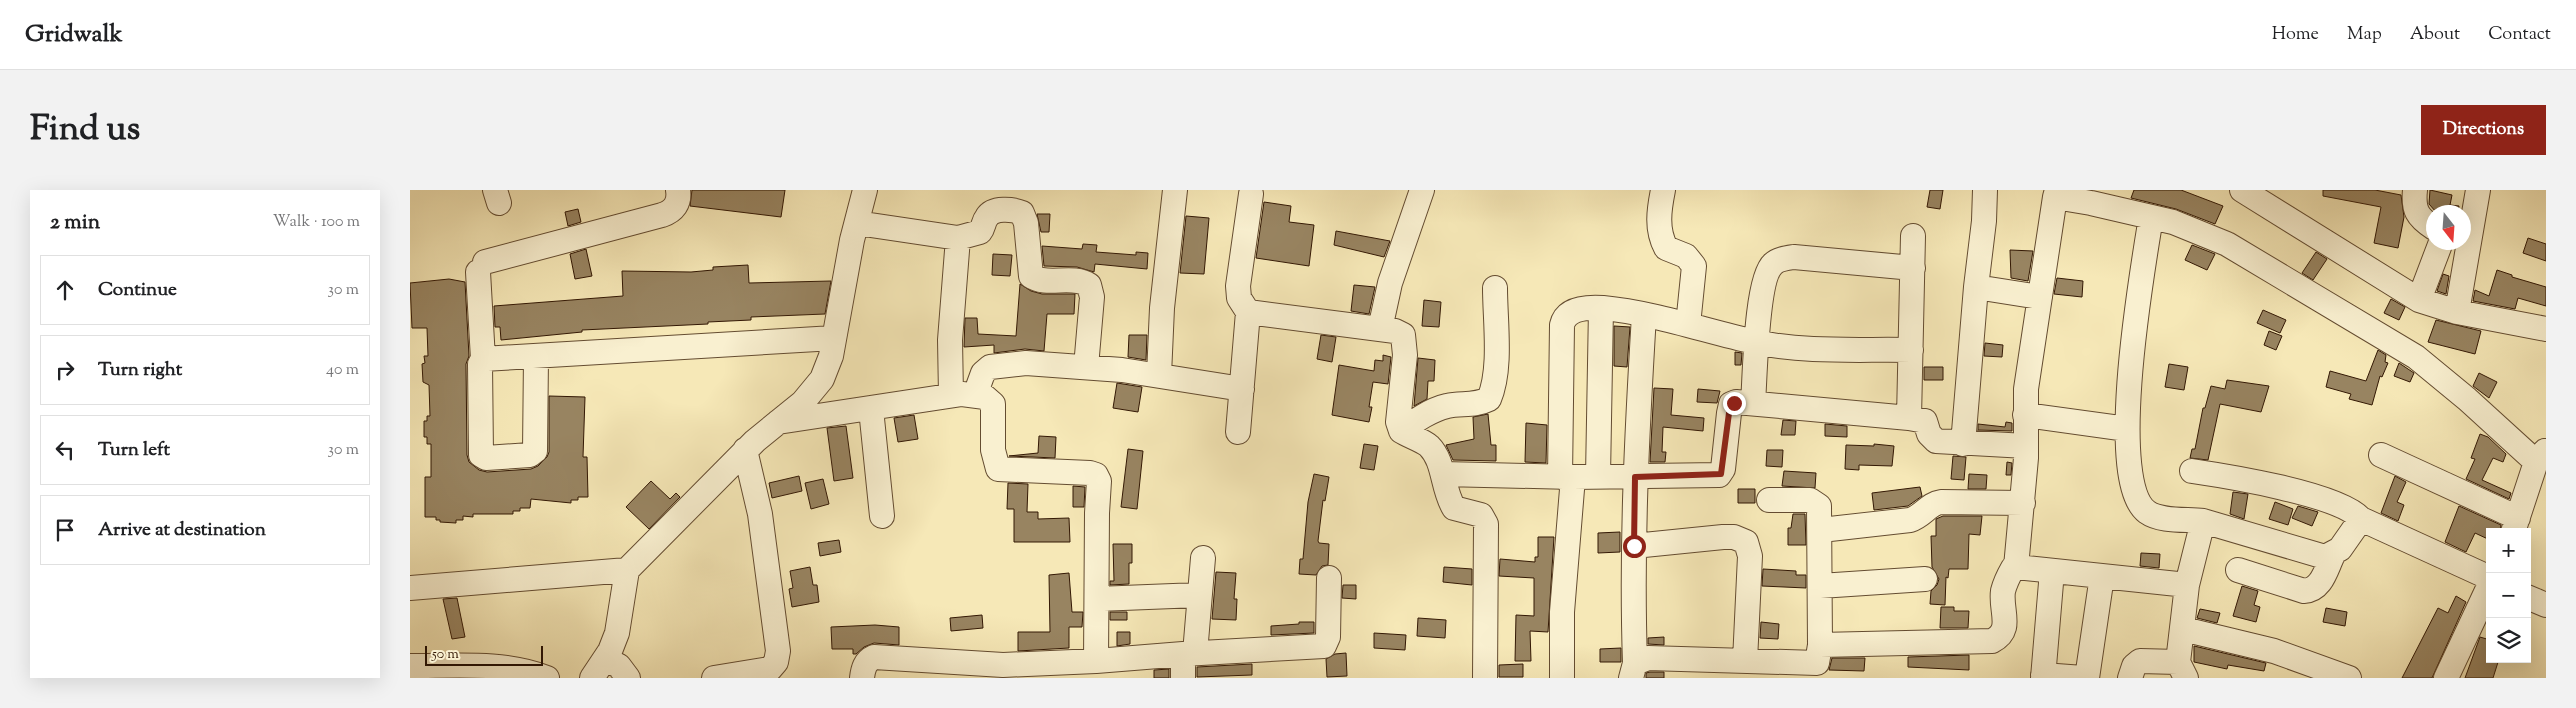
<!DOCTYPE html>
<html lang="en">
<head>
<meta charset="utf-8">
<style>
  :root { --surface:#fff; --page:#f2f2f2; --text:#202124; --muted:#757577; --line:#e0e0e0; --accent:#8f2418 }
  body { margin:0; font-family:"Sorts Mill Goudy",serif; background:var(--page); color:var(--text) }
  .controls { position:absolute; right:15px; bottom:15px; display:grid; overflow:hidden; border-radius:0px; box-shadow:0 5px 20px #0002 }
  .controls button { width:45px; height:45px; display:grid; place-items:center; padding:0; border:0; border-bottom:1px solid var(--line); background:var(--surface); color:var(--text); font:25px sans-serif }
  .compass { position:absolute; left:2016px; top:15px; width:45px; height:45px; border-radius:50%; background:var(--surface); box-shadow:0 5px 20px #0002; rotate:163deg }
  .scale { position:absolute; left:15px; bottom:12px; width:118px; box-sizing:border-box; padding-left:5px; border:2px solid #331804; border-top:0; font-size:14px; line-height:18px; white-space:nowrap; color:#331804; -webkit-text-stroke:4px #f9f0d0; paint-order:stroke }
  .stop { position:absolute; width:15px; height:15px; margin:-11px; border:4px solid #8f2418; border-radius:50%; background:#fff }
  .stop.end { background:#8f2418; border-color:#fff; box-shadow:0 1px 5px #0008 }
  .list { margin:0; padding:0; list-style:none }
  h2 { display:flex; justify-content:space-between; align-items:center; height:65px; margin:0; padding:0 20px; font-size:21px }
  h2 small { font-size:16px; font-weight:400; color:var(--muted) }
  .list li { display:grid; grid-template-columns:32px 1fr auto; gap:15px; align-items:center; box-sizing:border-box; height:70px; margin:0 10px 10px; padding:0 10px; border:1px solid var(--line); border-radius:0px }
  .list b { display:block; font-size:19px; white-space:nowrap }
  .list em { font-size:16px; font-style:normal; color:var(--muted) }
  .icon { flex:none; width:28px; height:28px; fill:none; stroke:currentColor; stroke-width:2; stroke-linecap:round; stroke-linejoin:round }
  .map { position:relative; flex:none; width:2136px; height:488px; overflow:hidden; border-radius:0px }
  header { display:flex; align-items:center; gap:30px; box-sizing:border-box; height:70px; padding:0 25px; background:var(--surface); border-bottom:1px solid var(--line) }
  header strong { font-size:24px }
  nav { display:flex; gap:28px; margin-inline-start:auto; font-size:18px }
  .intro { display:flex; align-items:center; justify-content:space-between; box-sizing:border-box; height:120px; padding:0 30px }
  h1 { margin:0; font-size:35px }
  .button { padding:12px 22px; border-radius:0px; background:var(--accent); color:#fff; font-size:18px; font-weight:700 }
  main { display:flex; gap:30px; padding:0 30px }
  aside { flex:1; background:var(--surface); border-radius:0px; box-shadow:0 5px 20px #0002 }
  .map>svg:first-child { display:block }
  .building { fill:#988461; stroke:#331804 }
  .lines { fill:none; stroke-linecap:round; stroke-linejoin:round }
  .minor-casing { stroke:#644c31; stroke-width:26 }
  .minor { stroke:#f9f0d0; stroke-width:24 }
  .route { stroke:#8f2418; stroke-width:6 }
</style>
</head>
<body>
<header>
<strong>Gridwalk</strong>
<nav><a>Home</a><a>Map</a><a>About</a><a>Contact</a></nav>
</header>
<div class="intro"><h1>Find us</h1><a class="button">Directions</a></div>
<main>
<aside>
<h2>2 min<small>Walk · 100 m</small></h2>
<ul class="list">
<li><svg class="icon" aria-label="ahead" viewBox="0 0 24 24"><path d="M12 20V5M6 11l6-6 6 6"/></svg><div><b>Continue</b></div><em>30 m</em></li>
<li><svg class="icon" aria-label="right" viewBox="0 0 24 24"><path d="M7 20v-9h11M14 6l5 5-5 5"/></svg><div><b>Turn right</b></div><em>40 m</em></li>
<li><svg class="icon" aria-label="left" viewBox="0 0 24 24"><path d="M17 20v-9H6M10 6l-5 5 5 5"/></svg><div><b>Turn left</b></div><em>30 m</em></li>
<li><svg class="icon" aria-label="arrive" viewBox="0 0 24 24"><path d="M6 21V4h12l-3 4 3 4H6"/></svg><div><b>Arrive at destination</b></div></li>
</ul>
</aside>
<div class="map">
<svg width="2136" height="488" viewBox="0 0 2136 488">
  <rect width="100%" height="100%" fill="#f6e8b7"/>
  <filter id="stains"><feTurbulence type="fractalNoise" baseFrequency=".004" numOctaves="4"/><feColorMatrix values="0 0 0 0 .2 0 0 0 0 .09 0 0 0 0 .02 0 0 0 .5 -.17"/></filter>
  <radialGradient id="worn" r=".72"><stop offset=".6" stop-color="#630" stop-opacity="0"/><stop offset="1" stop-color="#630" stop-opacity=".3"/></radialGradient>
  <path class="building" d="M282 0H375L371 27 280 16Z
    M1520 0H1533L1530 19 1517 17Z
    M1724 0H1771L1813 16 1805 34 1766 19 1721 8Z
    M1913 0H1965L1991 5 1994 27 1988 58 1964 53 1971 17 1913 6Z
    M2020 0 2042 5 2040 15 2049 16 2048 22H2026L2019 14Z
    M854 12 881 16 879 32 904 35 899 76 846 68Z
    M168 19 171 32 158 36 155 22Z
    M627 24H640L639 42H631Z
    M776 26 799 28 794 84 770 83Z
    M926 41 980 51 974 67 924 55Z
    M2118 48 2136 54V71L2113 63Z
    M673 54 687 55 686 62 726 65V62L738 63 737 79 685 74 684 82 667 77 634 76 632 56 672 59Z
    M1782 55 1805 64 1797 80 1775 70Z
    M176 59 182 86 165 89 160 64Z
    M1600 60 1623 61 1618 91 1601 88Z
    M1906 62 1917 69 1903 90 1892 83Z
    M583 64 602 65 600 86 582 85Z
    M338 75 339 93 421 91 415 124 341 127V130L298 132V134L172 140V142L91 150 90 137H85L84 116 213 106 212 81 281 82 303 80V77Z
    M2087 80 2102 85V87L2136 97V116L2108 108 2105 119 2063 111 2065 100 2079 106Z
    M2033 84 2039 86 2036 104 2027 101Z
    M1647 88 1673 91 1672 107 1644 104Z
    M39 89 55 92 59 166 56 174 57 265 59 272 69 280 77 282 121 279 128 276 137 267 139 262V206L175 207 173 267H177L178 307H168V310H161V313L121 309 120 318H110V321H103V324H63V327L53 326V330H46V333L30 332V330H26V327H15V287H21V254H17V247H14V231H17V226H20L19 195 13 192 12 174 15 173 14 166H18L17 138H2L0 93Z
    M610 94 621 101 632 104H665L664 124H637L634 161 615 159 584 163V155L554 157 555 128H567L568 144 606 146Z
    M944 95 965 97 959 124 941 121Z
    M1981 109 1995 117 1989 130 1974 123Z
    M1014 110 1031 112 1029 137 1012 136Z
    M1853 120 1876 130 1870 143 1847 133Z
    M2026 130 2071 141 2065 164 2018 152Z
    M1204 136 1220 137 1217 177 1204 176Z
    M1859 141 1872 146 1866 160 1854 155Z
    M719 145H737L736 170 718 167Z
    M911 145 926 147 922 172 907 169Z
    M1575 153 1593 155 1592 167 1574 166Z
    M1968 160 1976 165 1975 172 1978 173 1972 187 1970 186 1962 215 1939 209 1941 204 1916 197 1920 181 1956 191Z
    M1325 162 1332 163 1331 175H1325Z
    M973 165 981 167 978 194 963 192 959 217H962L959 232 922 225 929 175 964 181 965 170 973 171Z
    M1008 168 1025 170 1024 191H1018L1017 209 1004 216Z
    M1989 173 2004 183 2000 192 1984 186Z
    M1759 174 1778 177 1774 200 1755 197Z
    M1514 177H1533V190H1514Z
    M2069 183 2087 192 2079 208 2063 196Z
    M1817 190 1859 196 1851 222 1810 214 1798 270 1780 268 1782 259H1785L1793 218H1795L1801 196 1815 199Z
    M707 193 732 197 728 222 703 218Z
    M1244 198 1263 199 1261 225 1294 228 1293 241 1253 237 1252 262H1256L1255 272H1240Z
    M1288 199 1310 201 1307 213 1287 212Z
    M1078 224 1081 255H1086V271L1043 270 1036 255 1064 249 1063 227Z
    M504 225 508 249 488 252 484 228Z
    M1373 230 1386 231 1385 245H1371Z
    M1596 232 1602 233V241L1568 240V234L1595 237Z
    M1116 233 1137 235 1136 273 1115 272Z
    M1415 234 1437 236V247L1415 246Z
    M436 236 443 288 424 291 417 238Z
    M2070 244 2078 247 2096 264 2093 272 2083 268 2072 290 2101 303 2099 309 2056 289 2065 269 2061 268Z
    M629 246 646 247 645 268 599 266 628 263Z
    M954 254 968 256 964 280 950 278Z
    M1464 254 1484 256 1482 276 1449 275V280L1435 279 1436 255 1464 256Z
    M718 259 733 261 727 319 711 317Z
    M1357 260H1373L1372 277 1356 276Z
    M1543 266 1556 267 1554 290 1541 289Z
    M1597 272 1602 273 1601 285H1596Z
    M1374 281 1406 283 1405 298 1372 296Z
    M904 284 919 287 915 311 913 310 908 351 909 353 919 354 918 375 912 376 906 385 889 384 890 369H893L898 312Z
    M1559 284 1577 285 1576 299H1558Z
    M389 286 392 301 362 308 359 293Z
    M1985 286 1996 292 1987 312 1994 315 1988 331 1971 323Z
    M413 289 419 314 401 319 395 293Z
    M241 291 260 309 266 303 270 307 239 339 216 317Z
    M598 293 618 294 617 322H628V329L659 328 660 352H604V319H597Z
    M663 296 675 297 674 317H663Z
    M1510 297 1512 306 1498 316 1464 320 1462 303Z
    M1328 299H1345V313H1328Z
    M1823 302 1838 304 1834 329 1820 324Z
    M1865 312 1883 319 1878 335 1859 329Z
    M1888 316 1908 322 1902 336 1882 328Z
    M2049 316 2091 335 2090 342H2080V350L2065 343 2056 362 2035 352Z
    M1383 324H1395L1396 355H1378V338H1381Z
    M1533 326H1572L1570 345 1559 344 1558 379H1539L1538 388 1536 387 1535 415 1520 414 1521 401 1527 395 1529 389 1522 377 1521 346H1526V329Z
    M1210 342V362L1188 363V343Z
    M1128 347H1144L1138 442 1120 441 1121 471H1105L1106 425 1124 426V388L1089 386 1090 369 1125 372V367H1128Z
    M429 350 431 362 410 366 408 353Z
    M703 354H722V373H719V394L700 395V391H704Z
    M1731 363 1750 364 1749 378 1730 376Z
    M400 377 403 395H407L409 412 382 417 379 399 383 398 380 381Z
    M1034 377 1062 379V395L1033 392Z
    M1353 379 1386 381V385H1396V398L1352 396Z
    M806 382 826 383 824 409H827L826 430 802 429Z
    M659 383 662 422H673L672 437H659V458L608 461V442H640L639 385Z
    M933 395H946V409L932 408Z
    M1832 396 1848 401 1844 415 1850 417 1846 432 1823 426Z
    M2046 406 2056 412 2022 488H1992L2028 418 2038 423Z
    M47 408 55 447 42 449 33 409Z
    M1531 417H1544V421H1559L1558 438H1530Z
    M1916 418 1937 422 1935 436 1913 432Z
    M1790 419 1810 423 1807 433 1787 428Z
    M700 422H717V430H700Z
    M572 425 573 438 541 441 540 428Z
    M1008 428 1036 430 1035 448 1007 446Z
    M889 432H904V443L861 445V436L889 434Z
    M1351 432 1369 434 1368 449 1350 448Z
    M465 435 489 437V455L464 453 454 457 446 464H443V459H422L421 437Z
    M707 442H720V454L707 456Z
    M964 443 996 445 995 460 964 458Z
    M1254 447V455L1238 454V448Z
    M2070 447 2080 450V469H2089L2083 488H2055Z
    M1784 456 1856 473 1854 481 1818 475 1817 479 1784 472Z
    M1211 458V472H1190V459Z
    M936 463 937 486 917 487 916 469 925 464Z
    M1559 465V480L1498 477V467Z
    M1422 468H1455L1454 481 1419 480Z
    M842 474V485L787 487V477Z
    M1113 474V487H1089V475Z
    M759 479V488H744V480Z
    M1240 482H1254V488H1236V483Z"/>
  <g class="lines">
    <g class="minor-casing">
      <path id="minor" d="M85 0 89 13
        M1253 0C1249 20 1246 39 1256 58L1276 66 1284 76 1278 135
        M1575 0 1574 31 1566 97 1630 107
        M1647 0 1645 7 1681 13 1763 32 1817 54 2006 167 2057 209 2126 272
        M1832 0 2009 110 2047 122 2136 139
        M2005 0C2003 20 2007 27 2024 38
        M841 4 828 96 829 108 838 122 985 141 993 145 995 165 988 232 991 241C999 246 1012 250 1019 256 1035 272 1032 299 1044 318L1071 325 1076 334 1075 488
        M1645 7 1616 199V268L1606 377 1777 395 1793 331 1915 367 1930 359 1951 329
        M1741 27C1733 77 1695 291 1737 322 1751 332 1777 329 1793 331
        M447 33 548 48 570 42C574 37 573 32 577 27 583 17 603 19 612 23L616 33 621 86C637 97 662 84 679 95L682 107 676 177
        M75 72 252 25C264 21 270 13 268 0
        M68 82 73 169
        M2009 110 2031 52
        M2047 122 2068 0
        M970 139 980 93 1012 0
        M126 167 125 261 120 265 76 268 71 265 70 174 73 169 424 148
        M749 185 752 118 765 0
        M541 205 540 150 548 48
        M565 205 573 183 580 177 616 173 712 180 832 199
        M1343 213C1345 188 1346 89 1363 74 1368 69 1377 68 1384 67L1503 78
        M461 219 472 326
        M1615 225 1717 239
        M1499 228 1503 46
        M368 232 552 204 575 207 583 214V260L588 279 680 283 686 285 689 291 687 323 686 471
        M991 241C1005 231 1020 220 1037 216 1052 213 1065 216 1079 209 1092 179 1085 131 1085 98
        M828 242 838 122
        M1553 254 1566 97
        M1971 265 2108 328
        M1782 281C1816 286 1930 304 1951 329L2080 388
        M1033 284 1163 287 1309 285 1313 279 1319 223 1321 214 1326 212 1499 228 1515 231 1519 244 1526 251 1616 256
        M1188 286 1191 118
        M1150 287 1152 135C1156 118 1178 117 1193 118 1245 123 1295 141 1345 152 1396 163 1449 159 1501 160
        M1411 340 1500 330C1513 326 1518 314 1531 312L1613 313
        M2103 342 2126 272 2135 261
        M1224 356 1313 347H1324L1336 352 1340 366 1335 471
        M1828 380 1894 401C1912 400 1916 379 1923 365
        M1410 396 1515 389
        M0 398 217 380
        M2117 407 2136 415
        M687 409 789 405
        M1773 439 1864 461 1939 488
        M1410 455 1582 451C1604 440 1590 421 1593 401 1595 393 1599 385 1603 378L1606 377
        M785 463 793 368
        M195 469 209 476 218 488
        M1225 473C1221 357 1227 241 1234 125
        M0 476C45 476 95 471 137 488
        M1633 485 1673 488
        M182 488 200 461 207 443 217 380 345 251 393 212 412 189 421 166 442 50 455 0
        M304 488 360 479 366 472 368 461 350 324 335 260
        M452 488C453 479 455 471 464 467L593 475 686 471 773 464
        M773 488V464L914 456 918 447 919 388
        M1152 488V422L1163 287
        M1221 488 1225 473 1238 468 1407 473 1410 455 1409 316 1400 310H1359
        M1633 488 1642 381
        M1677 488 1692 386
        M1720 488 1724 476 1730 471 1768 472
        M1776 488 1768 472 1777 395
        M2036 488 2080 394"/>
    </g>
    <use href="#minor" class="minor"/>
  </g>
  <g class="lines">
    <path class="route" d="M1224 356 1225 287 1311 284 1319 223 1324 213"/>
  </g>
  <rect width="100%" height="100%" filter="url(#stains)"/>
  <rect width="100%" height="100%" fill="url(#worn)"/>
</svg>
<div class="controls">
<button>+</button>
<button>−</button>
<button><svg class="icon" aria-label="layers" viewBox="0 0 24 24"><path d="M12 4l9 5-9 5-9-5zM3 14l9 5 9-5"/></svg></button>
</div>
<svg class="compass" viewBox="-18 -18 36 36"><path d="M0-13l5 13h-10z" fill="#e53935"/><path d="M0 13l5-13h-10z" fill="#757577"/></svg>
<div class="scale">50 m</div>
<div class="stop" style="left:1224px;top:356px"></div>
<div class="stop end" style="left:1324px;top:213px"></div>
</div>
</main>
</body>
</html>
